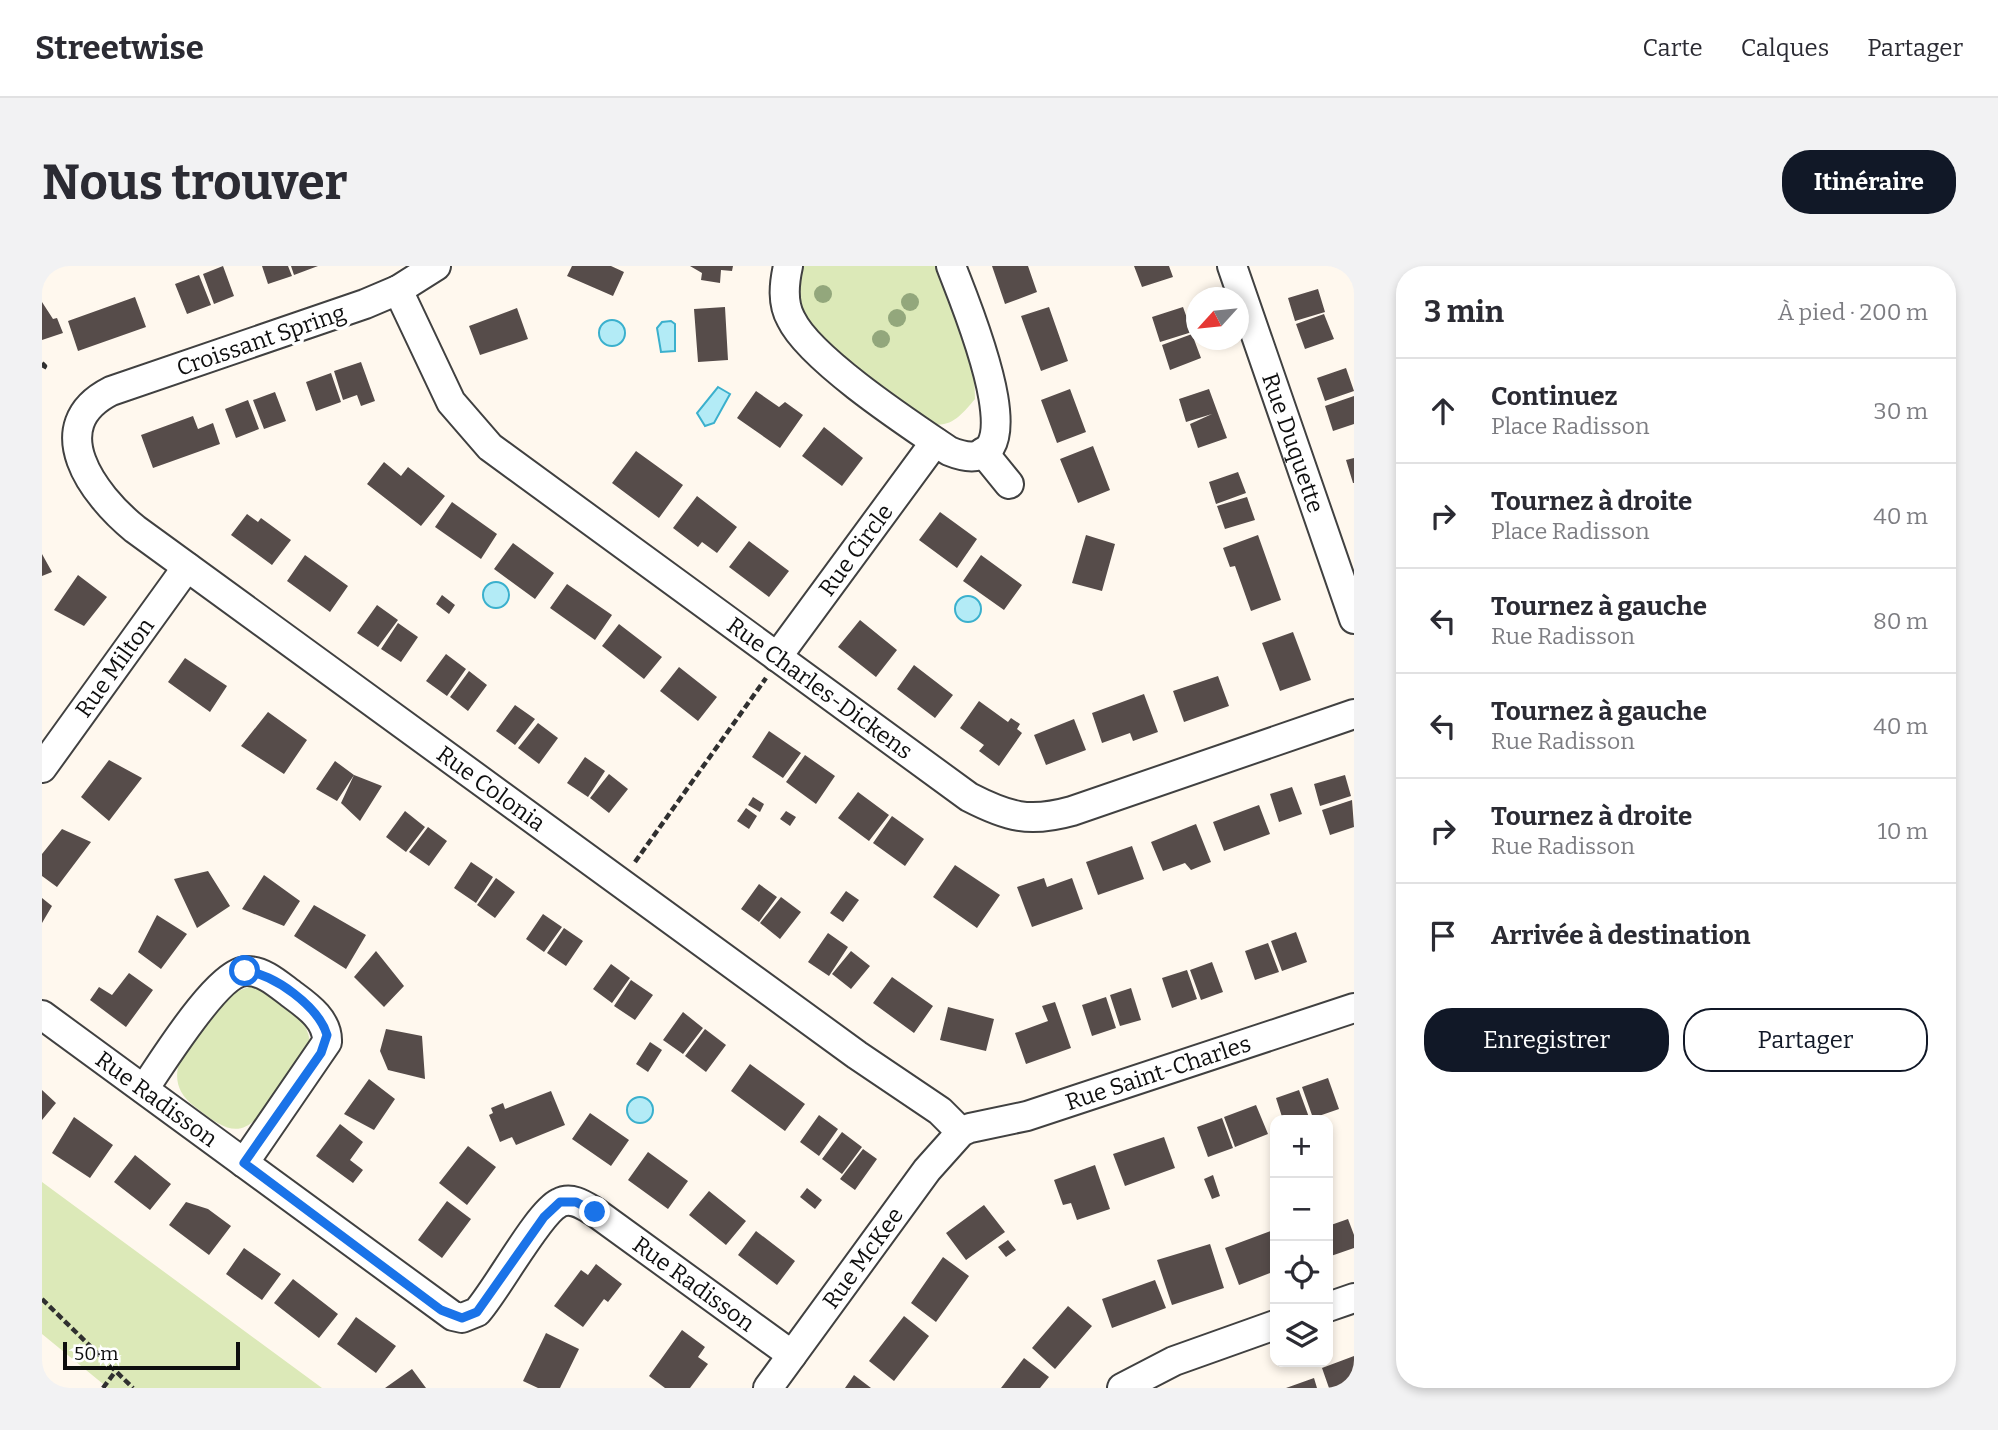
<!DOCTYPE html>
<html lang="fr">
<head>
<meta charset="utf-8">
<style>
  :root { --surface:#fff; --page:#f2f2f3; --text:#2b2b33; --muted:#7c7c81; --line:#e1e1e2; --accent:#111827 }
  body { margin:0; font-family:Bitter,serif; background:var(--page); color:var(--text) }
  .controls { position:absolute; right:21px; bottom:21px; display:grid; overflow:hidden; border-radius:14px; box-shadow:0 4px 10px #0003 }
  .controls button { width:63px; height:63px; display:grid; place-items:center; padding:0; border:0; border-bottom:2px solid var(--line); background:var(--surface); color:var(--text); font:35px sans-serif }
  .compass { position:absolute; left:1144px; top:21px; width:63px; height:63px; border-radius:50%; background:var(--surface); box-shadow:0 4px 10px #0003; rotate:243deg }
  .scale { position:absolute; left:21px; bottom:18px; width:177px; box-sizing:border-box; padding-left:7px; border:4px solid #0e0e0e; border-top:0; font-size:19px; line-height:24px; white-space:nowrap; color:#0e0e0e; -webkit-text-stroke:5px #fff; paint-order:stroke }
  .stop { position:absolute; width:21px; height:21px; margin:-16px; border:5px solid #1a73e8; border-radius:50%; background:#fff }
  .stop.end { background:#1a73e8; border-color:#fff; box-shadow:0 2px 7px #0008 }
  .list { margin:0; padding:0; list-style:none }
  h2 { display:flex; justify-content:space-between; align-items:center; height:91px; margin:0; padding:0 28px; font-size:30px }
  h2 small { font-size:23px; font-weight:400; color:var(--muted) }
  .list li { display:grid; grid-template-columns:46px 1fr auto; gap:21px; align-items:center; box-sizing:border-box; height:105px; padding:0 28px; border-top:2px solid var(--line) }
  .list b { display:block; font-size:26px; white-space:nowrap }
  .list p { margin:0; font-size:23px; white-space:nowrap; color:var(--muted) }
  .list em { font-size:23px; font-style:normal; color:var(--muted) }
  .actions { display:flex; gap:14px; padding:21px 28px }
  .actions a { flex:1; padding:16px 0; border:2px solid var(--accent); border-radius:28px; text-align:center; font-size:24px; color:var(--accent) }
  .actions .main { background:var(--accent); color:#fff }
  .icon { flex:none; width:38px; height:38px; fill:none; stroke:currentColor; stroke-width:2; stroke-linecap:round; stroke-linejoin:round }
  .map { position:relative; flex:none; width:1312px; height:1122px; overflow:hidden; border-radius:28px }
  header { display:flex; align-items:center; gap:42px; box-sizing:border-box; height:98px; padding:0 35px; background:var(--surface); border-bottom:2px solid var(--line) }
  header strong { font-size:33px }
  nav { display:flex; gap:38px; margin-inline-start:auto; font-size:24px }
  .intro { display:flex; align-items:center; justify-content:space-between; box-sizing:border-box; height:168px; padding:0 42px }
  h1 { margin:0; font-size:49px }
  .button { padding:18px 32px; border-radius:28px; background:var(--accent); color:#fff; font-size:24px; font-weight:700 }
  main { display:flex; gap:42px; padding:0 42px }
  aside { flex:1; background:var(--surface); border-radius:28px; box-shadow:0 4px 10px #0003 }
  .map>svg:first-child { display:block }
  .green { fill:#dce9b8 }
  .water { fill:#b3ebf6; stroke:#3bb0cd; stroke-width:2 }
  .building { fill:#564c4a }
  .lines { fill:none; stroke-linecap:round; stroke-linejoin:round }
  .street-casing { stroke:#414141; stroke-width:32 }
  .path { stroke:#303030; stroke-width:4.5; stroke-dasharray:7 3.5; stroke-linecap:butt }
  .street { stroke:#fff; stroke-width:28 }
  .tree { fill:#93a77c }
  .route { stroke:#1a73e8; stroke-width:9 }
  .labels { text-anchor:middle; stroke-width:7; stroke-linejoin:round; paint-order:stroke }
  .street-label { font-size:23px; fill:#0e0e0e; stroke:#fff }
</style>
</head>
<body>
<header>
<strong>Streetwise</strong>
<nav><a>Carte</a><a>Calques</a><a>Partager</a></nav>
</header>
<div class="intro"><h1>Nous trouver</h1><a class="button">Itinéraire</a></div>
<main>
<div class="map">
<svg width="1312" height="1122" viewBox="0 0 1312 1122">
  <rect width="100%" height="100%" fill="#fff8ee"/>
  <path class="green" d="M757 0H897L932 104 933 133C921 147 910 162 890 158 851 130 770 85 757 37 754 26 757 12 757 0Z
    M213 720C236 729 268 752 268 779 256 795 245 812 233 828 205 870 193 874 152 840 137 828 132 815 137 797 157 769 176 725 213 720Z
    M0 916 280 1122H66L0 1068Z"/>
  <path class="water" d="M557 67a13 13 0 1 1 26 0a13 13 0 1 1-26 0Z
    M629 55 633 58V85L619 86 615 62 620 56Z
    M676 121 688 128 672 157 663 160 655 147Z
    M441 329a13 13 0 1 1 26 0a13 13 0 1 1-26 0Z
    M913 343a13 13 0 1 1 26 0a13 13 0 1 1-26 0Z
    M585 844a13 13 0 1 1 26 0a13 13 0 1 1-26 0Z"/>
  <path class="building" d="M181 0 192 30 172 38 161 8Z
    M220 0H246L250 10 226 18Z
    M249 0H276L252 9Z
    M530 0H569L582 6 571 30 525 10Z
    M648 0H691L690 5 679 4 678 17 659 14 660 7Z
    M950 0H986L995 26 963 38Z
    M1092 0H1127L1131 11 1100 21Z
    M157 9 169 39 145 48 133 18Z
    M1276 23 1283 46 1253 55 1246 32Z
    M93 31 104 61 36 85 26 55Z
    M0 36 11 53 15 52 21 67 0 74Z
    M683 41 686 94 656 96 652 43Z
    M1007 41 1026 95 999 105 979 50Z
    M1141 41 1150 66 1118 76 1110 51Z
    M475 42 486 73 438 89 427 60Z
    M1282 48 1292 73 1263 83 1254 58Z
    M1150 68 1159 92 1128 104 1120 79Z
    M319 96 333 135 319 140 315 129 301 134 292 105Z
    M1304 102 1312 125 1283 135 1275 112Z
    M289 107 299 136 274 145 264 116Z
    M1028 123 1044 166 1015 177 999 134Z
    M1167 123 1185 172 1156 182 1148 158 1170 148 1144 156 1137 133Z
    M714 125 737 141 743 136 761 149 738 182 695 152Z
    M233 126 244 155 222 163 211 134Z
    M1312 130V158L1291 165 1283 140Z
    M206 134 217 163 194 172 183 143Z
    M151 150 156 163 171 157 178 178 111 202 99 169Z
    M782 161 821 192 800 220 760 190Z
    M1051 180 1068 224 1036 237 1018 193Z
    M594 185 641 219 617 252 570 217Z
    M1312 192V217H1311L1304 194Z
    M342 196 359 210 366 201 403 230 379 260 325 218Z
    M1196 206 1204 227 1174 238 1167 216Z
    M655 230 695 261 675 287 660 276 656 281 631 262Z
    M1205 231 1213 254 1183 263 1175 240Z
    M410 236 455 268 439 293 393 261Z
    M898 246 935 273 915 302 877 274Z
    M205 248 216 256 219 252 249 274 230 299 189 269Z
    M1044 269 1073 278 1060 325 1030 317Z
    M1216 269 1239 334 1209 345 1193 300 1188 301 1181 282Z
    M707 275 747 305 727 331 687 301Z
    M471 277 512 307 493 333 452 303Z
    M0 288 10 306 0 310Z
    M263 289 306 320 288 346 245 315Z
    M939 289 980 319 962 344 921 315Z
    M36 309 65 331 42 360 12 344Z
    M525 318 570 349 553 374 508 342Z
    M400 329 413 339 407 348 394 338Z
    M335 339 356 354 336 381 315 367Z
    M818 354 855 384 834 411 796 381Z
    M356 357 376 371 359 396 339 383Z
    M577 358 620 391 602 413 560 380Z
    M1251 366 1269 414 1238 425 1220 377Z
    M404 388 424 403 405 430 384 415Z
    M143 392 185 420 168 446 126 416Z
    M872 399 911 429 893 452 855 423Z
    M637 401 675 431 656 455 618 425Z
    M427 405 445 419 426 445 408 431Z
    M1176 410 1187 440 1142 456 1131 425Z
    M1102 428 1116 466 1091 475 1088 467 1060 477 1050 447Z
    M937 435 966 456 969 452 978 458 975 463 980 467 957 500 937 485 942 479 918 462Z
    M473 439 493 453 473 479 454 465Z
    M226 446 265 474 242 508 199 480Z
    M1032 453 1044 484 1004 499 992 469Z
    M496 457 516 472 497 498 476 482Z
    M727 465 759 487 741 512 710 491Z
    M763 489 793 510 774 538 744 516Z
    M543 491 563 505 546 531 525 517Z
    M67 494 100 512 67 555 39 531Z
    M293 495 312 509 295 535 274 523Z
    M567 508 586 523 567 547 548 532Z
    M312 509 340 520 318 555 299 537Z
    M1303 509 1309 530 1278 540 1272 518Z
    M1250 521 1260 548 1237 556 1228 528Z
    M816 526 847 549 827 575 796 552Z
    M711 531 722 538 718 546 706 539Z
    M1310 534 1312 561 1288 569 1280 544Z
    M1217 539 1228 568 1182 585 1171 556Z
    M704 542 715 550 707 563 695 555Z
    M363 545 383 561 364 586 344 571Z
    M744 545 754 551 748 560 738 553Z
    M850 550 882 573 863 600 831 577Z
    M1154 558 1169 596 1149 604 1143 597 1121 605 1109 576Z
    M386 561 405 575 387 600 367 586Z
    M20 563 49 576 15 621 0 610V588Z
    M1090 580 1102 613 1056 629 1044 596Z
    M429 596 451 611 434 637 412 622Z
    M913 599 958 629 935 662 891 631Z
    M166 605 188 640 155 662 132 613Z
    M222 609 258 635 242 660 200 643Z
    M454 612 473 626 453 652 435 639Z
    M1002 612 1005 621 1030 612 1041 643 990 661 975 621Z
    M717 618 735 631 717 656 699 643Z
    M804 625 817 634 801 656 788 647Z
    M739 631 759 646 738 673 718 657Z
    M0 632 10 640 0 657Z
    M272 639 324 669 304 703 252 670Z
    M501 648 520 661 502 686 484 673Z
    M115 649 145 668 119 703 96 686Z
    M522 662 541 675 524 700 505 687Z
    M1254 666 1265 696 1240 705 1229 675Z
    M786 667 806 681 787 710 766 696Z
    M1226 677 1237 706 1213 714 1203 685Z
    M334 685 362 720 342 741 312 711Z
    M809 685 828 700 809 723 790 708Z
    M1170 696 1181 726 1159 734 1148 704Z
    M569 698 588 712 570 737 551 723Z
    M1145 704 1155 733 1130 742 1120 712Z
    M87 707 111 724 84 761 48 734 57 721 70 729Z
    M850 711 891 740 872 767 831 737Z
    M589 714 611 729 593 754 572 740Z
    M1089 722 1099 754 1078 760 1068 729Z
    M1064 731 1074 762 1050 770 1040 739Z
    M1013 736 1029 782 984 798 973 767 1006 755 1000 740Z
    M906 741 952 753 944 785 898 774Z
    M641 746 661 762 641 788 621 774Z
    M344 763 380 770 383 813 346 804 338 785Z
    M663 763 684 779 664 806 643 790Z
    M608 776 620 784 606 806 594 798Z
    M708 798 763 838 743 865 689 825Z
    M1286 812 1297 843 1271 852 1260 821Z
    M327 813 353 833 332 864 302 848Z
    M0 824 14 837 0 854Z
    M1257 824 1268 854H1241L1234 832Z
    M509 825 523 859 474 879 470 871 458 876 447 849 451 847 449 842 461 837 463 843Z
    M1214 839 1226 868 1193 881 1182 851Z
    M548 847 587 874 569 900 530 873Z
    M777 849 796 863 777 890 758 876Z
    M32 851 71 879 48 912 10 887Z
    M1180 852 1191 882 1166 891 1155 861Z
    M298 858 321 876 308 894 321 904 311 917 274 890Z
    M800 866 820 881 800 908 780 893Z
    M1122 871 1133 902 1083 920 1071 888Z
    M426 880 454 901 425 939 397 917Z
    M821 883 835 893 813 924 798 913Z
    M606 886 646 915 626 943 586 914Z
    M93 889 129 918 108 944 72 916Z
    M1053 899 1068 943 1035 954 1029 937 1021 939 1012 914Z
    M1171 909 1178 930 1170 933 1162 913Z
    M765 922 780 934 773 943 758 931Z
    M667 925 704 955 684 979 647 949Z
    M405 935 429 953 400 992 376 974Z
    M144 936 166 943 189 960 167 989 127 959Z
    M942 939 963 966 924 994 904 967Z
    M1306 953 1312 969V982L1286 991V960Z
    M1231 964 1233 1005 1197 1019 1183 982Z
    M714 965 753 995 735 1019 696 989Z
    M966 974 974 984 964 991 956 981Z
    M1168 978 1182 1022 1130 1039 1115 994Z
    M202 982 239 1008 220 1034 184 1008Z
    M901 991 927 1010 894 1056 869 1037Z
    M554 998 580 1018 566 1036 562 1033 541 1061 512 1040 539 1004 546 1009Z
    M251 1013 296 1048 277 1072 232 1037Z
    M1113 1014 1124 1042 1070 1062 1060 1033Z
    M1026 1040 1050 1060 1013 1103 990 1082Z
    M862 1050 887 1070 852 1115 827 1095Z
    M314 1051 354 1080 334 1107 295 1078Z
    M640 1064 663 1081 656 1091 666 1098 648 1122H623L607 1110Z
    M504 1067 537 1083 518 1122H496L481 1115Z
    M1312 1090V1122H1287L1280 1102Z
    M982 1092 1007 1111 998 1122H959Z
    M370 1103 384 1122H343Z
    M812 1109 829 1122H803Z
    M1272 1112 1275 1122H1244Z"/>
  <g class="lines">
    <g class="street-casing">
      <g id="street">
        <path id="s1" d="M394 0 356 24 323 38 69 125C0 160 51 229 93 263L815 789 898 845 919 866"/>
        <path d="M746 0C742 18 740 37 749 53 768 93 867 158 907 185 1005 225 920 30 909 0"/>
        <path id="s2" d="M1190 0 1312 353"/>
        <path id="s3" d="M356 24 409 136 448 181 927 531C966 551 987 557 1030 545L1312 448"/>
        <path d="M941 186 967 218"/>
        <path id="s4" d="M735 391 893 176"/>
        <path id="s5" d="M0 502 145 301"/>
        <path id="s6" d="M0 749 411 1050 420 1052 435 1046C455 1024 496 947 517 937 530 930 543 940 553 946L750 1089"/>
        <path d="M102 823C120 797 176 705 205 705 223 705 238 720 252 730 267 741 286 755 285 776L202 897"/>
        <path d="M1286 1041 1312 1032"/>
        <path id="s7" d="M726 1122 885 904 919 866 928 862 985 850 1312 742"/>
        <path d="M1080 1122 1132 1095 1233 1059"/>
      </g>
    </g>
    <path class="path" d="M0 97 3 100 0 105
      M593 596 724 412
      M0 1033 91 1122
      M61 1122 73 1106"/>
    <use href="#street" class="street"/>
  </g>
  <g class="tree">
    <circle cx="781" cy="28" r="9"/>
    <circle cx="868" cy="36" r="9"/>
    <circle cx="855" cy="52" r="9"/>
    <circle cx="839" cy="73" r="9"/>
  </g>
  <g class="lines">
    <path class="route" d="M203 705C231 707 277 741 285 769L279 787 202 897 399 1044 420 1052 435 1046 502 951 518 936H534L553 946"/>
  </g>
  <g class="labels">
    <g class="street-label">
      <text transform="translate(219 74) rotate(-19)" y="8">Croissant Spring</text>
      <text dy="8" stroke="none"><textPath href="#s2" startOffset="187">Rue Duquette</textPath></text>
      <text dy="8" stroke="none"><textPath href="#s4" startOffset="133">Rue Circle</textPath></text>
      <text dy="8" stroke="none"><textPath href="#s5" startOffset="124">Rue Milton</textPath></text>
      <text dy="8" stroke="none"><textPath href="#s3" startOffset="592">Rue Charles-Dickens</textPath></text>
      <text dy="8" stroke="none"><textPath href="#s1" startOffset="962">Rue Colonia</textPath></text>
      <text dy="8" stroke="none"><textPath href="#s7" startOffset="527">Rue Saint-Charles</textPath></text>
      <text dy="8" stroke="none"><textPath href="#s6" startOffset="142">Rue Radisson</textPath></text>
      <text dy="8" stroke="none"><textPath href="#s7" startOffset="161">Rue McKee</textPath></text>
      <text dy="8" stroke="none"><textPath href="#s6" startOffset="833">Rue Radisson</textPath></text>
    </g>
  </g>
</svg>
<div class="controls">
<button>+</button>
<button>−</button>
<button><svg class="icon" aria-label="locate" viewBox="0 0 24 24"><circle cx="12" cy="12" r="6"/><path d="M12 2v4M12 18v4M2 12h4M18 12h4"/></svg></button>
<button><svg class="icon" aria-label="layers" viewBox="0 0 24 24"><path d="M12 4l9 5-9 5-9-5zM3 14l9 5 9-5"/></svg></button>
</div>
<svg class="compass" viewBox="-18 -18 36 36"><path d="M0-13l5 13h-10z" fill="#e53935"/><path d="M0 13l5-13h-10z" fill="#7c7c81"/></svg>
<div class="scale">50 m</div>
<div class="stop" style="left:203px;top:705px"></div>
<div class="stop end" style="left:553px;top:946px"></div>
</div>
<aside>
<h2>3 min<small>À pied · 200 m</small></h2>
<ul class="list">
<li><svg class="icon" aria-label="ahead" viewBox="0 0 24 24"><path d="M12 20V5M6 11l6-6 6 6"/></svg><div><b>Continuez</b><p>Place Radisson</p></div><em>30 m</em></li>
<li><svg class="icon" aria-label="right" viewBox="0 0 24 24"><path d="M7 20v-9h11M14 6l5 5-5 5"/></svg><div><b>Tournez à droite</b><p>Place Radisson</p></div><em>40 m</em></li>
<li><svg class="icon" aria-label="left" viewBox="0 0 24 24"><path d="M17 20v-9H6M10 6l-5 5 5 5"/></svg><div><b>Tournez à gauche</b><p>Rue Radisson</p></div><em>80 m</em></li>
<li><svg class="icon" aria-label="left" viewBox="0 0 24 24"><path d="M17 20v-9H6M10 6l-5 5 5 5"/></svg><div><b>Tournez à gauche</b><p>Rue Radisson</p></div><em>40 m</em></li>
<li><svg class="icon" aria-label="right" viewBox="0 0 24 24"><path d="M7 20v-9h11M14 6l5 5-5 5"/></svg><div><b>Tournez à droite</b><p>Rue Radisson</p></div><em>10 m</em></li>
<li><svg class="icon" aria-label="arrive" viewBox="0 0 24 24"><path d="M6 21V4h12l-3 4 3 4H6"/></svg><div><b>Arrivée à destination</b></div></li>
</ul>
<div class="actions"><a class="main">Enregistrer</a><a>Partager</a></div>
</aside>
</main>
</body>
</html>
